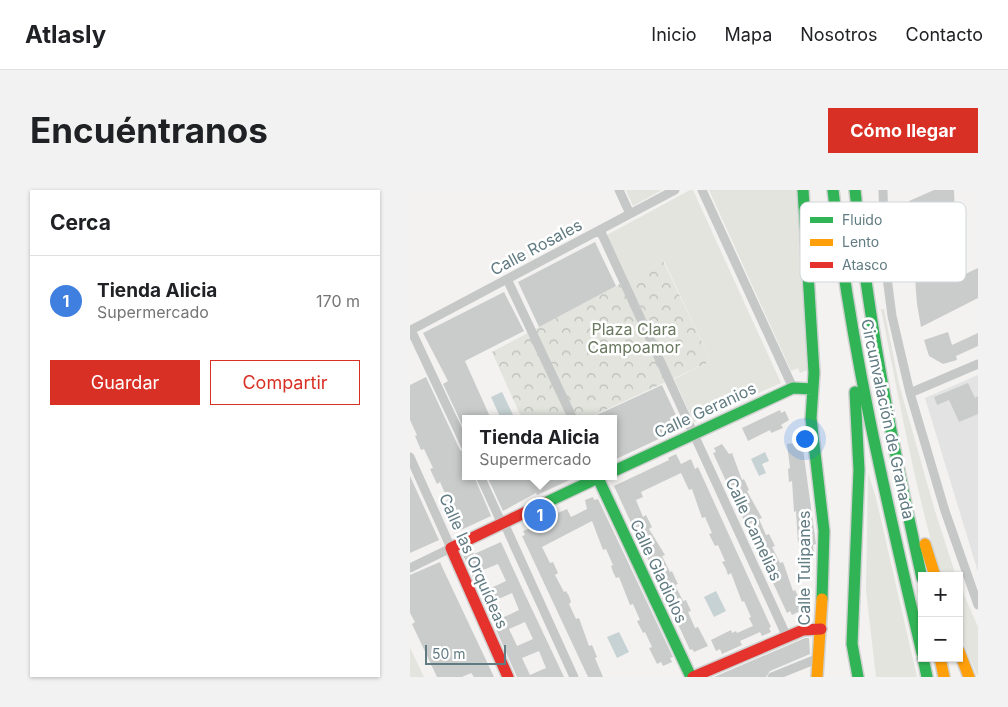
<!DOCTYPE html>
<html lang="es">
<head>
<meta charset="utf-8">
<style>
  :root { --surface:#fff; --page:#f2f2f2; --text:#202124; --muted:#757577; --line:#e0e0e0; --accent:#d93025 }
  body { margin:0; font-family:Inter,sans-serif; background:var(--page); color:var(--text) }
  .controls { position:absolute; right:15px; bottom:15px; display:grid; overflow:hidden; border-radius:0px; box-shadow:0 1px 4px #0004 }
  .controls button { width:45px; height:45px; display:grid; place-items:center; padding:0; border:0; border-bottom:1px solid var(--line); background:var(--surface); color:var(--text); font:25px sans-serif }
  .scale { position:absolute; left:15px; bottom:12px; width:81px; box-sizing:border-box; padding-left:5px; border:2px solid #617b82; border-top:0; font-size:14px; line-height:18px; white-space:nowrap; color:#617b82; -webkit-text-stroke:4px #fff; paint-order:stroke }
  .you { position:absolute; left:394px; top:248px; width:18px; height:18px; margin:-12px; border:4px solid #fff; border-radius:50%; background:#1a73e8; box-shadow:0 0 0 8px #1a73e833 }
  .badge { display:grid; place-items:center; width:32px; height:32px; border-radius:50%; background:var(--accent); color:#fff; font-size:16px; font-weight:700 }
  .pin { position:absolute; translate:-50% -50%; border:2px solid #fff; box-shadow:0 1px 5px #0006 }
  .popup { position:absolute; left:52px; top:225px; width:155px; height:65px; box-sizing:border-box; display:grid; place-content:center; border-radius:0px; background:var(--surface); filter:drop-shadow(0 1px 4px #0005); font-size:16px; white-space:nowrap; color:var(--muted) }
  .popup b { font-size:19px; color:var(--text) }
  .popup::after { content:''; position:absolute; left:50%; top:100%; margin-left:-10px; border:10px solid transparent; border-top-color:var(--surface) }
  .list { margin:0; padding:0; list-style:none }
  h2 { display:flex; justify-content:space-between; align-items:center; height:65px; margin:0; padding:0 20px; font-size:21px }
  h2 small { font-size:16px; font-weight:400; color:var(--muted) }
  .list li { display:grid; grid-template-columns:32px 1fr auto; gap:15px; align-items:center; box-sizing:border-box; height:90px; padding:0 20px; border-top:1px solid var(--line) }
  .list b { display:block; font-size:19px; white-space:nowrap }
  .list p { margin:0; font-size:16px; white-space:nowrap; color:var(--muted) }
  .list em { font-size:16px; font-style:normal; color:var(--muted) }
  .actions { display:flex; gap:10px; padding:15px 20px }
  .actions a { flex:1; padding:11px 0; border:1px solid var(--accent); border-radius:0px; text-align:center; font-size:18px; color:var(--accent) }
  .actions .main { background:var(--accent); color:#fff }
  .map { position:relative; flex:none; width:568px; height:487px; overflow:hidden; border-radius:0px }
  header { display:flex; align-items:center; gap:30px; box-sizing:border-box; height:70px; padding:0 25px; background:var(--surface); border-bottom:1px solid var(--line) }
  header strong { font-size:24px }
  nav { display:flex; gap:28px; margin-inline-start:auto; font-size:18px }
  .intro { display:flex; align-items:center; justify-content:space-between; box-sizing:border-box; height:120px; padding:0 30px }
  h1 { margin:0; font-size:35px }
  .button { padding:12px 22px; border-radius:0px; background:var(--accent); color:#fff; font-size:18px; font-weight:700 }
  main { display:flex; gap:30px; padding:0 30px }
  aside { flex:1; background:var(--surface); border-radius:0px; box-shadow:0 1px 4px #0004 }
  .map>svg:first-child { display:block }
  .built { fill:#e3e3e3 }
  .green { fill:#e2e4dd }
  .forest { fill:url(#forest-crowns) }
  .water { fill:#c6d2d3 }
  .building { fill:#cacccc; fill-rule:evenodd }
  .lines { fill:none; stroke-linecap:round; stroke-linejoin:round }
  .fast-casing { stroke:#cfd0d0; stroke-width:14 }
  .slow-casing { stroke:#cfd0d0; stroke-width:14 }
  .jam-casing { stroke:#cfd0d0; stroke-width:14 }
  .street { stroke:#c6c8c8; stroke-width:9 }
  .fast { stroke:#30b455; stroke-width:11 }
  .slow { stroke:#ff9f0a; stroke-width:11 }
  .jam { stroke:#e5322d; stroke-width:11 }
  .labels { text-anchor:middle; stroke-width:5; stroke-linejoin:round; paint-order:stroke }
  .street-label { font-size:16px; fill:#617b82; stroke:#fff }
  .park-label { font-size:16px; fill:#6a7960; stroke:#fff }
  .key { fill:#fff; stroke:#d0d7da; stroke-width:1 }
  .key-label { font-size:14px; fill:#617b82 }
</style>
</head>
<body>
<header>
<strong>Atlasly</strong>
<nav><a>Inicio</a><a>Mapa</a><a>Nosotros</a><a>Contacto</a></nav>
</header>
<div class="intro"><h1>Encuéntranos</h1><a class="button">Cómo llegar</a></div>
<main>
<aside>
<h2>Cerca<small></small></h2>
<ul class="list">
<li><span class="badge" style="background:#3f7fe0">1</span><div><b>Tienda Alicia</b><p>Supermercado</p></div><em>170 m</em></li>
</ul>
<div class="actions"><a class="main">Guardar</a><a>Compartir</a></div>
</aside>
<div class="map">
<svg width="568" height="487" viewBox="0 0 568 487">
  <defs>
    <pattern id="forest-crowns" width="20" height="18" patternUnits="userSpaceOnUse" patternTransform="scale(1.25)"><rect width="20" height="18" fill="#e2e4dd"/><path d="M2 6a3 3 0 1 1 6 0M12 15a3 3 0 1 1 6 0" fill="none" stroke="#bbbeb9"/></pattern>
  </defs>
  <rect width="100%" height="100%" fill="#f3f2f0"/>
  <path class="built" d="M568 185V382L515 208Z"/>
  <path class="green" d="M216 0H252L223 16Z
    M280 0H283L371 193 284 232 264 189 301 171 254 71 218 90 197 45Z
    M299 0H386L397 180 390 183 388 178 381 181Z
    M471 119H474L489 194 525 321 546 386H531C505 299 489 209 471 119Z
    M458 283 466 308 507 487H466L456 401Z
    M549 393 568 437V487L549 443Z
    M0 458 14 487H0Z"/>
  <path class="forest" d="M253 71 301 171 176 229H112L82 162Z"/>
  <path class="water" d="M92 202 103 225 91 229 81 207Z
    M355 262 359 271 352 274 356 283 349 286 341 269Z
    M306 401 316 421 304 427 294 407Z
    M209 442 219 462 207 468 197 447Z"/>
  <path class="building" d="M524 0H544L547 88 568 78V108L511 137 507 114 499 11Z
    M185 52 206 96 129 137 108 92Z
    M94 102 114 141 55 171 81 229H56V243L33 194 38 191 13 143Z
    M538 142 542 155 568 143V156L546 166 547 170 533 174 519 166 514 150Z
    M16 187 50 260 56 263V286H64L81 326 51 340 35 311 38 310 30 292 27 294 20 279 23 278 14 259 11 260 5 246 7 245 0 230V195Z
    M558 193 565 208 568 206V224L549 232 539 210 527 215 524 207Z
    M252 195 272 238 204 270V229H178Z
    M370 220 371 223 375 221 379 230 371 235 373 238 361 243 360 240 338 251 332 238Z
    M392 252 406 354 403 355 404 364 395 366 394 356 388 353 386 321 384 322 382 291 379 292 378 279 380 278 377 254Z
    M312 254 319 264 322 263 332 290 334 289 339 300 337 301 352 328 349 329 356 345 359 344 365 356 362 357 370 373 373 372 383 401 385 400 391 412 388 413 390 421 382 425 380 421 377 423 303 263 306 262 304 258Z
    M266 264 271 274 281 269 285 279 288 277 361 437 359 438 361 442 352 446 350 442 330 451 332 455 312 464 310 459 306 461 301 450 321 440 322 443 326 441 327 443 343 436 339 428 341 427 334 411 332 412 321 383 318 385 316 379 312 372 315 371 308 355 305 356 299 344 302 343 295 327 292 328 282 299 279 300 271 283 231 302 233 307 226 310 233 327 236 325 242 337 239 339 255 365 252 366 260 382 262 381 265 388 268 394 265 395 273 411 276 410 281 421 278 422 285 438 288 437 298 456 284 462 282 459 280 460 204 296 259 270 258 268Z
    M0 286 29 350 0 363Z
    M77 286H168L127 305 126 303 93 321Z
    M183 307 184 310 188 309 263 467 260 468 262 472 253 476 251 472 247 474 239 458 242 457 235 442 233 443 227 431 230 430 223 414 220 415 209 387 206 388 203 382 201 376 203 375 196 359 193 360 182 331 132 357 140 373 143 372 148 383 145 385 154 402 156 401 159 406 161 412 159 414 166 429 169 428 179 456 182 455 187 467 185 468 193 487H178L112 346 115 345 113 341 121 338 123 341 139 333 136 328 157 319 161 327 177 319 175 310Z
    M91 352 111 396 154 487H107L53 365 62 361 64 364ZM88 374 96 391 81 398 73 380ZM102 403 109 420 94 427 86 410ZM115 432 123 449 107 456 99 439ZM129 461 136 478 120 485 112 468Z
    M30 372 34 381 84 487H64L61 483 52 487H27L2 434 5 432 0 423V385Z
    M395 448H399L400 464 360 481 356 487H304Z"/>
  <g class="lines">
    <g class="fast-casing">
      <path id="fast" d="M393 0 404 183 401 228 414 341 412 409
        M423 0C440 157 476 309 512 463
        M445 0C458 131 483 260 512 388
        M445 202 449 280 442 454 448 487
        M204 281 383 198 402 199
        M188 288 281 487
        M135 313 192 286
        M513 468 517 487"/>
    </g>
    <g class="slow-casing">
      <path id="slow" d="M515 354 525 386
        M549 461 559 487
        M530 468 534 487
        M407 487 412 409"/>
    </g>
    <g class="jam-casing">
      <path id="jam" d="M98 487 41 358 135 313
        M283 487 393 440 411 439"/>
    </g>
    <path class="street" d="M209 0 220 24
      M292 0 383 198
      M473 0 475 72 482 126 500 203 535 321 568 415
      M190 40 377 447
      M97 89 163 229
      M500 203 568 174
      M56 257 1 140 265 0
      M0 267 41 358 0 378
      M70 286 92 334
      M94 333 164 487
      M362 487 409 468"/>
    <use href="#fast" class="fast"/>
    <use href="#slow" class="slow"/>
    <use href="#jam" class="jam"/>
  </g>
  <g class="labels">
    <g class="street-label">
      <text transform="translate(126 57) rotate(-28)" y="6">Calle Rosales</text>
      <text transform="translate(295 220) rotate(-25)" y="6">Calle Geranios</text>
      <text transform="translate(478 229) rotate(78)" y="6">Circunvalación de Granada</text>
      <text transform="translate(344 339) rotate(65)" y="6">Calle Camelias</text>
      <text transform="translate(64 371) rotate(66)" y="6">Calle las Orquídeas</text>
      <text transform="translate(394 378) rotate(-90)" y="6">Calle Tulipanes</text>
      <text transform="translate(249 381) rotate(65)" y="6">Calle Gladiolos</text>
    </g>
    <g class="park-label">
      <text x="224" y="145">Plaza Clara<tspan x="224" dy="18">Campoamor</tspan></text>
    </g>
  </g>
  <rect x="390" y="12" width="166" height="80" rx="8" class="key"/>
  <rect x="400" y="27" width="23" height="6" fill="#30b455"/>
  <rect x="400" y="49" width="23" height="7" fill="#ff9f0a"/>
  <rect x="400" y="72" width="23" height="6" fill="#e5322d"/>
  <g class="key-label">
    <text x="432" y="35">Fluido</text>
    <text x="432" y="57">Lento</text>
    <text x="432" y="80">Atasco</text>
  </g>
</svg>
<div class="controls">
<button>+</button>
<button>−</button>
</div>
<div class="scale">50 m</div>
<div class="you"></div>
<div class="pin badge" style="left:130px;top:325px;background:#3f7fe0">1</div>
<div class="popup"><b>Tienda Alicia</b>Supermercado</div>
</div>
</main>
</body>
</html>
